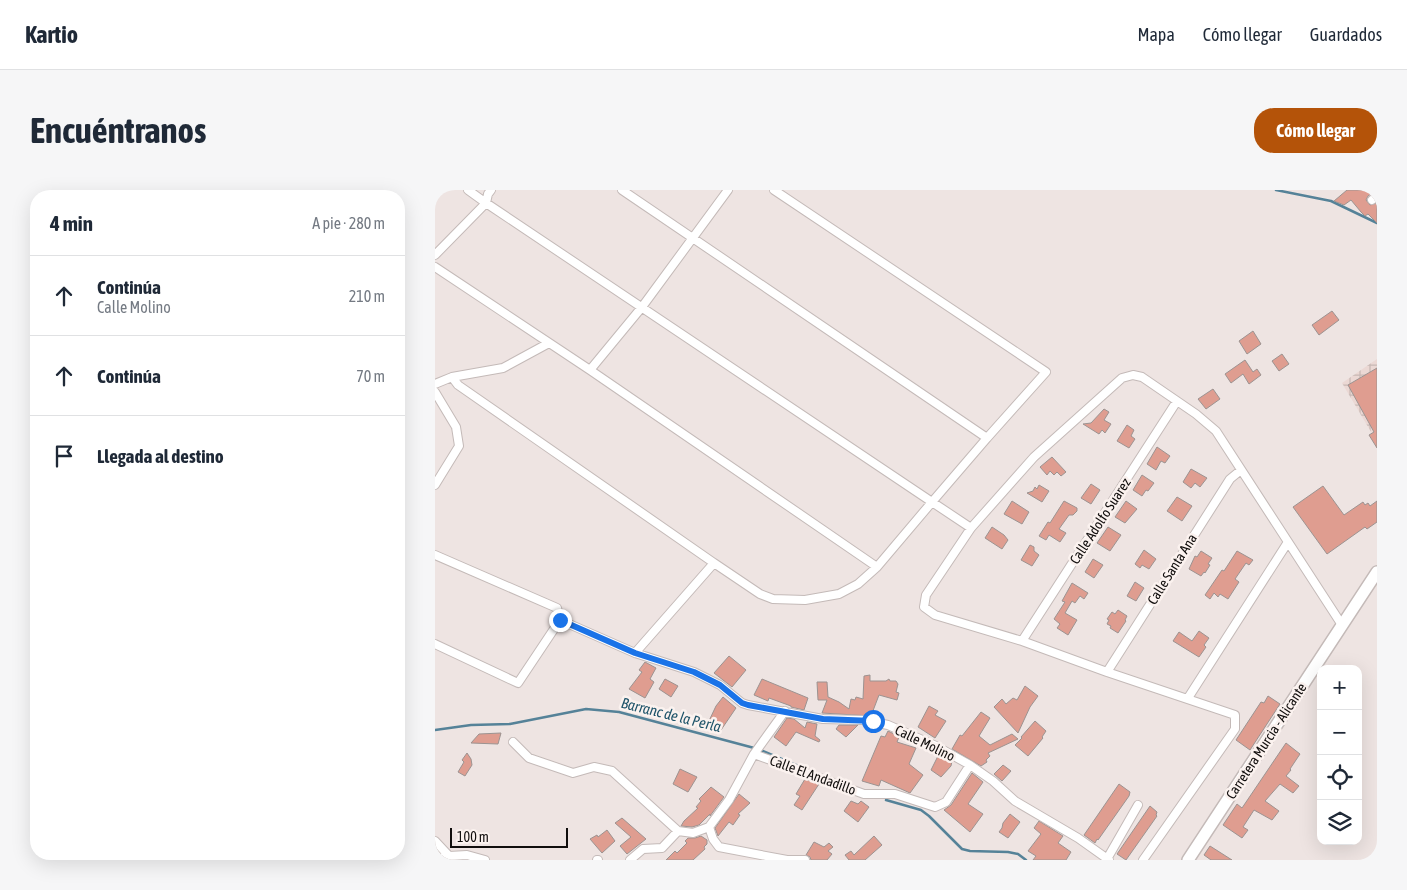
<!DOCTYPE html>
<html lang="es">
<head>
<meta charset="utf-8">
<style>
  :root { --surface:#fff; --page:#f6f6f7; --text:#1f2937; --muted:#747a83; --line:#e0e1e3; --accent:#b45309 }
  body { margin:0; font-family:"Asap Condensed",sans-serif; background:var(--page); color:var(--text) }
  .controls { position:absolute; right:15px; bottom:15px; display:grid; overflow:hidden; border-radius:10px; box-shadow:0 5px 20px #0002 }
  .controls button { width:45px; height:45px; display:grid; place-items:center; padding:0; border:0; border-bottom:1px solid var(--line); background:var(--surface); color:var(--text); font:25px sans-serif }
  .scale { position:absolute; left:15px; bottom:12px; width:118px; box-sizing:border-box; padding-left:5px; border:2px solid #110e0d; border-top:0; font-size:14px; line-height:18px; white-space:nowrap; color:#110e0d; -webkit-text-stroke:4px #fbf2ef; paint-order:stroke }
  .stop { position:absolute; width:15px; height:15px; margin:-11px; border:4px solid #1a73e8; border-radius:50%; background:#fff }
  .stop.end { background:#1a73e8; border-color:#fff; box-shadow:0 1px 5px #0008 }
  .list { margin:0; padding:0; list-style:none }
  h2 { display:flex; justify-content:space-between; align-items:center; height:65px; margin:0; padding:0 20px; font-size:21px }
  h2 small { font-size:16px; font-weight:400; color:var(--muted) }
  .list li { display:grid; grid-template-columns:32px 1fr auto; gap:15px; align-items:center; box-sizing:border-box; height:80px; padding:0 20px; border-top:1px solid var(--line) }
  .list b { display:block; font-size:19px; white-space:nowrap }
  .list p { margin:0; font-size:16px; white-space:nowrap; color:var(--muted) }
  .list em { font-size:16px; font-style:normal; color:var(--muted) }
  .icon { flex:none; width:28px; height:28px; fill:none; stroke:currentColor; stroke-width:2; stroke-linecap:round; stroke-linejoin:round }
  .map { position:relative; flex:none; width:942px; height:670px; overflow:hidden; border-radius:20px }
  header { display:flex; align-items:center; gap:30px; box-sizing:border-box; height:70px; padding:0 25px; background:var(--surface); border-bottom:1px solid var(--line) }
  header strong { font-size:24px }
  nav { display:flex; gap:28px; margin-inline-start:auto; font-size:18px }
  .intro { display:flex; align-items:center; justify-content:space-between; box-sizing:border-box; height:120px; padding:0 30px }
  h1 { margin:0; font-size:35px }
  .button { padding:12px 22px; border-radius:20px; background:var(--accent); color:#fff; font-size:18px; font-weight:700 }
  main { display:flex; gap:30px; padding:0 30px }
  aside { flex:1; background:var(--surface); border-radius:20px; box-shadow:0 5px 20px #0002 }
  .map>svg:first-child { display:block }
  .industrial { fill:url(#industrial-grid) }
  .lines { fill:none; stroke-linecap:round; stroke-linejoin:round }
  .stream { stroke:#558298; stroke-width:2.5 }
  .building { fill:#df9d90; stroke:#9c9391 }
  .minor-casing { stroke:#c4bab8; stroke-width:10 }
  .highway-casing { stroke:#c4bab8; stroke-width:14 }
  .minor { stroke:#fff; stroke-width:8 }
  .highway { stroke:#fff; stroke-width:11 }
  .route { stroke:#1a73e8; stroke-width:6 }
  .labels { text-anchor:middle; stroke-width:5; stroke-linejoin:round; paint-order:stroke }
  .street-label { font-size:14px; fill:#110e0d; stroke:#fbf2ef }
  .water-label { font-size:15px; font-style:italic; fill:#1e5369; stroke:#fbf2ef }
</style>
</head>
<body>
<header>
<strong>Kartio</strong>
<nav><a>Mapa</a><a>Cómo llegar</a><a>Guardados</a></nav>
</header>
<div class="intro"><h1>Encuéntranos</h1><a class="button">Cómo llegar</a></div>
<main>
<aside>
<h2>4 min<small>A pie · 280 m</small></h2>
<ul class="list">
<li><svg class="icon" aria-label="ahead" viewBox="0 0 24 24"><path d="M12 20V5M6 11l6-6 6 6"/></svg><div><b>Continúa</b><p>Calle Molino</p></div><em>210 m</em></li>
<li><svg class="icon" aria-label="ahead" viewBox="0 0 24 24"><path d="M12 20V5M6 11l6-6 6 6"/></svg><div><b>Continúa</b></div><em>70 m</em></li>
<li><svg class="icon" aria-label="arrive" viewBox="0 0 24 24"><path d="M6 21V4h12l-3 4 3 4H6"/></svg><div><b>Llegada al destino</b></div></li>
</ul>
</aside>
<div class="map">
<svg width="942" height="670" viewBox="0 0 942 670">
  <defs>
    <pattern id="industrial-grid" width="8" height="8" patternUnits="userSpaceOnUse" patternTransform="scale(1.25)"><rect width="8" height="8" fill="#ebd8d4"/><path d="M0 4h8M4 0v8" fill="none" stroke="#c8b8b5"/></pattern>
  </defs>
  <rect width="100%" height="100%" fill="#eee4e2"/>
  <path class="industrial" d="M942 169V252L907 193Z"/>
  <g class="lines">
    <path class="stream" d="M841 0 896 11 942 33
      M0 540 36 535 75 534 151 519 184 522 323 559 373 580
      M451 610 486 620 494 626 527 659 535 661 573 662 583 664 591 670"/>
  </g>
  <path class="building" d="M912 0H942L933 6 931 10 935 15 942 13V33L933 24 930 26 926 22 916 10 909 15 899 11Z
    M897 121 904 130 884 145 877 135Z
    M818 141 826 154 812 164 804 151Z
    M847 164 854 174 844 181 837 171Z
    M810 170 818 182 822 179 826 185 814 194 808 184 796 193 790 184Z
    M942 178V258L934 245 939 242 913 195Z
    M778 199 785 209 771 219 763 209Z
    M669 219 674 222 669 230 676 234 670 243 667 240 664 244 648 234 656 233Z
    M692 235 699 240 696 246 700 249 694 258 682 251Z
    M722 257 735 266 730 273 726 271 721 280 712 274Z
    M617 267 631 282 626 286 622 282 619 285 615 281 612 285 605 277Z
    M756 279 772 288 765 297 760 293 756 298 748 292Z
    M707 285 719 293 713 301 711 300 707 306 698 300Z
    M656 294 665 300 656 314 646 308Z
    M604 295 614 301 607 312 592 303 598 301 600 297 602 299Z
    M888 296 909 325 928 312 930 315 933 313 935 316 942 311V332L932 339 930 337 892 364 858 317Z
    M742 307 757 316 747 331 732 321Z
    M577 311 594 322 587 334 569 324Z
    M629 311 642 318V321L638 325H634L624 339 631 343 625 352 614 345 611 350 604 346 613 332 615 333Z
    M691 311 702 319 690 333 680 327Z
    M557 337 569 345 573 350 567 359 550 348Z
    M673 337 686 345 675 361 662 353Z
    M595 355 599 357V361L604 365 597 376 586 370Z
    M709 360 721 369 714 379 707 375 705 378 700 374Z
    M766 361 777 368 773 374 775 375 770 383 769 382 766 386 754 379 760 366 762 367Z
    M802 361 818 370 814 375 811 373 800 389 804 392 793 409 785 404 783 407 779 403 775 409 770 405 787 380 789 381Z
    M658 369 668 375 659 388 650 382Z
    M700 392 709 398 701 411 692 406Z
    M637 393 653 403 649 409 645 406 640 413 637 411 630 423 642 430 633 445 622 438 625 434 619 429 630 412 627 411Z
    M683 420 692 426 690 430 691 431 683 443 675 438 676 436 672 434 674 430 672 429 677 422 680 424Z
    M764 441 774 448 769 455 771 457 764 467 738 451 744 442 757 451Z
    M294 466 311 480 297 497 279 483Z
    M210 472 221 478 215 489 219 492 210 508 194 499 207 482 204 480Z
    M435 485V491H451L454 489 455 491H461L463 494 461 502 464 503 462 510 444 505 436 526 387 523 392 510H383L382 492H392L393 507 404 512 414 519 416 509 420 510 421 507 428 509 429 486Z
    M230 489 243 496 236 507 224 499Z
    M327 489 373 508 369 520 356 517V516L334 508 333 511 319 505Z
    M590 496 603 506 595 517 583 543 559 517 567 509 571 514 578 508 582 510Z
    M833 506 845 514 815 560 801 550 826 512 829 513Z
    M288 507 301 518 286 540 273 533 281 516Z
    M494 516 503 521 500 525 511 531 500 548 483 537Z
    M546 522 555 528 544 546 555 555 577 544 583 549 553 563 555 566 551 570 552 572 546 576 517 559 525 545 527 546Z
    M352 528 359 529 370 538 372 532 382 534 380 546 385 550 384 552 361 542 351 556 339 547Z
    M600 531 611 541 607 547 608 548 593 566 580 555 587 548 586 547Z
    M404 535H423L411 547 401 539Z
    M453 541 463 546 464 547 462 552 481 558 474 574 488 585 475 603 446 590 444 596 427 591 446 546 450 547Z
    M66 543 63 554 36 553 44 544Z
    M851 553 865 564 855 579 856 580 851 586 864 596 858 603 845 594 830 611 844 621 837 630 819 620 808 637 813 640 807 648 788 635 802 614 807 618Z
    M32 563 36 569 37 575 30 586 23 582 29 572 27 570Z
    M504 564 517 571 516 576 506 587 496 580Z
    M568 575 576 581 567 591 559 584Z
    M245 579 262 587 253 602 238 594Z
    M537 583 548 592 533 614 548 624 535 642 509 620 516 615Z
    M370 589 384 594 367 620 359 615 365 606 361 604Z
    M684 594 695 602 694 606 663 650 662 649 660 653 649 645Z
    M276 597 289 607 275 626V624L264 635 257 637 246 636 249 631 263 618 261 617 266 611 264 609Z
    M304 604 315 613 303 624 305 625 298 635 294 632 283 646 280 638Z
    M416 611 423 614 426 611 434 617 423 632 409 621Z
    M715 616 722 622 721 625 722 626 691 670 682 664Z
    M575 624 585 632 573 648 564 642 567 638 568 633Z
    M187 628 211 649 192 664 185 656 196 647 180 633Z
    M604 631 628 646 623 653 636 662 631 670H598L601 666 593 661 606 644 599 638Z
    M172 640 180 651 167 663 155 649 162 645 163 647Z
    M266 646 272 650V654L269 657 270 659 258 670H231L240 661 242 663 252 653 250 651 253 648H260Z
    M439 646 447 655 430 670H414L410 665 416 661 419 665Z
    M379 652 389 657 394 653 398 657 393 661 397 664 392 670H376L375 667 371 665Z
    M775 656 797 670H776L769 665Z"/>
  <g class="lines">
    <g class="minor-casing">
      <path id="minor" d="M33 0 51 13 53 4 56 0
        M339 0 611 182 552 248
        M937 10 942 6
        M0 65 51 13 497 312 552 248 187 0
        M0 77 155 180 442 377
        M155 180 207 117 293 0
        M17 187 68 178 114 153
        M0 194 17 187 23 195 279 373
        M0 202 21 237 24 256 0 295
        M0 365 122 418 125 430
        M587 451 742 211
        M0 454 83 493 125 430 200 463 259 482 285 495 307 513 313 515 388 529 428 530 453 535 501 556 535 575 558 591 580 611 643 648 674 670
        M200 463 279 373 325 404 338 409 370 410 404 404 423 394 442 377 497 312 536 338
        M672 482 795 289 806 280
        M753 508 853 352
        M78 552 94 568 138 583 159 577 177 581 243 641
        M319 564 429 604H460L500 617 511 612 535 575
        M274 637 278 649 284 657 352 670H370
        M0 651 14 666 32 665 50 670
        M0 669 14 666
        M672 669 703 615
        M162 670H163
        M195 670 208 659 227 658 243 641 258 643 274 637 294 610 319 564 350 521
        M708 670 800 539V525L672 482 587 451 500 425 489 417 491 405 536 338 599 267 687 188 698 185 707 187 761 224 781 241 907 435"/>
    </g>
    <g class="highway-casing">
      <path id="highway" d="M753 670 942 382"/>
    </g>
    <use href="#minor" class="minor"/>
    <use href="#highway" class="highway"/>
  </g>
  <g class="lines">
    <path class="route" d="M125 430 200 463 259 482 285 495 307 513 313 515 388 529 438 531"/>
  </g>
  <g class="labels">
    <g class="street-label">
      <text transform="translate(665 331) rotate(-57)" y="5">Calle Adolfo Suarez</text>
      <text transform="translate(737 379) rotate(-58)" y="5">Calle Santa Ana</text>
      <text transform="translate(831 551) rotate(-57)" y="5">Carretera Murcia - Alicante</text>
      <text transform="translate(490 553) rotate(26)" y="5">Calle Molino</text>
      <text transform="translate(378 585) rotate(20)" y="5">Calle El Andadillo</text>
    </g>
    <g class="water-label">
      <text transform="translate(236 525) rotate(14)" y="5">Barranc de la Perla</text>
    </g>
  </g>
</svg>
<div class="controls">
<button>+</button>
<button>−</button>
<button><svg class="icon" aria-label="locate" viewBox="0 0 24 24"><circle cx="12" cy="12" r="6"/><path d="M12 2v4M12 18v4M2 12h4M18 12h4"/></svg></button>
<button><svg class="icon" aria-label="layers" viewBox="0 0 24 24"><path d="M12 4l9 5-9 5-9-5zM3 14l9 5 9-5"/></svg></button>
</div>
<div class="scale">100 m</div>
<div class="stop" style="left:438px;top:531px"></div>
<div class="stop end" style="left:125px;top:430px"></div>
</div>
</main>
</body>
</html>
